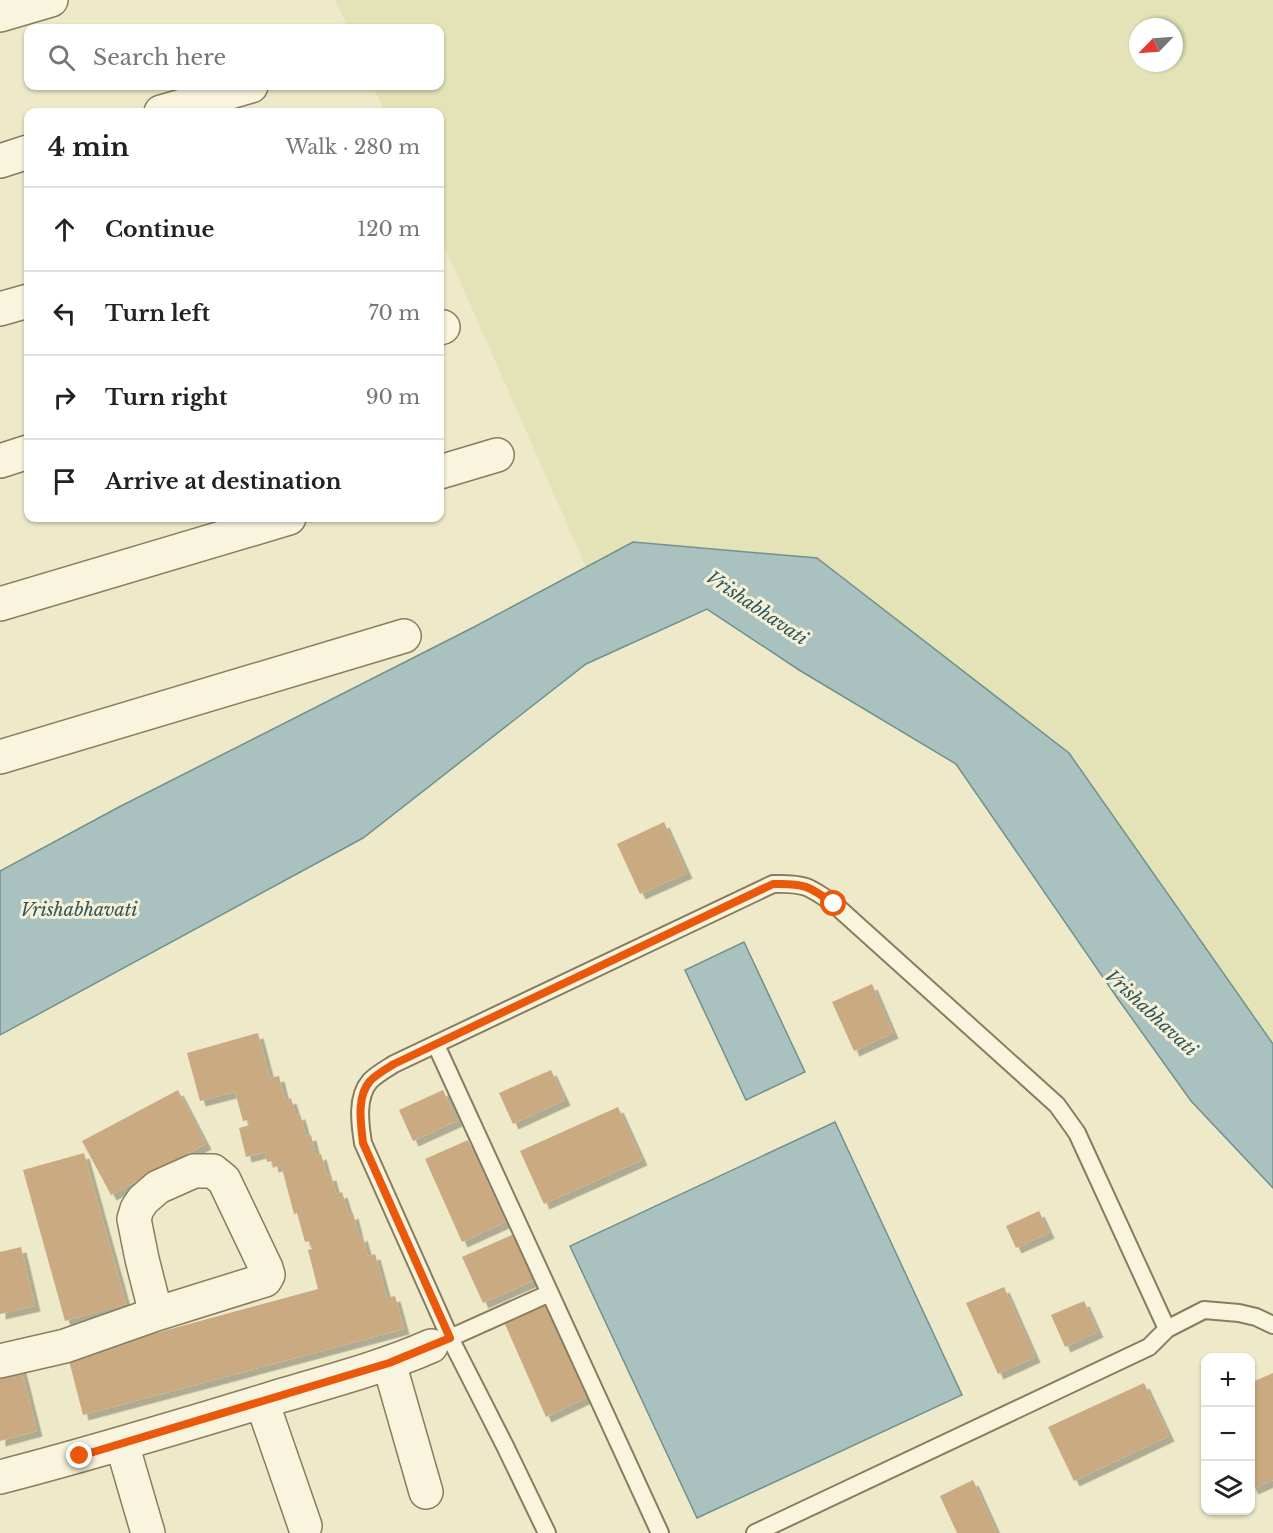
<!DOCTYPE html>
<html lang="en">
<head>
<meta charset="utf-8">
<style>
  :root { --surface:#fff; --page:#f6f6f6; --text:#222; --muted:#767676; --line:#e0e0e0 }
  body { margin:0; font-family:"Libre Baskerville",serif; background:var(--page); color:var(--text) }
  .controls { position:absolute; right:18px; bottom:18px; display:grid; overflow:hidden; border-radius:12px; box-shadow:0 2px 4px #0004 }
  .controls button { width:54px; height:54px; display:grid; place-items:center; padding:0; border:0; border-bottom:2px solid var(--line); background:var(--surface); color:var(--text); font:30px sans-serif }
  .compass { position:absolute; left:1129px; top:18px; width:54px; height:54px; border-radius:50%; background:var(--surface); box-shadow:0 2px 4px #0004; rotate:245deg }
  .stop { position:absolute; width:18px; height:18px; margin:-14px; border:4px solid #ea580c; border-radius:50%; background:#fff }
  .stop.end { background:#ea580c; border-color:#fff; box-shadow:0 2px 6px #0008 }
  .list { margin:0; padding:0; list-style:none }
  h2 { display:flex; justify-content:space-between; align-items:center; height:78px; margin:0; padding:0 24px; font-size:26px }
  h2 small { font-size:20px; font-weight:400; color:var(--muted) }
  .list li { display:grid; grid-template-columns:39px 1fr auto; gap:18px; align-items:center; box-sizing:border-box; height:84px; padding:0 24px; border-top:2px solid var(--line) }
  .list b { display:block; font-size:22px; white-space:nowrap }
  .list em { font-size:20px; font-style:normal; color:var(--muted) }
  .icon { flex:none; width:33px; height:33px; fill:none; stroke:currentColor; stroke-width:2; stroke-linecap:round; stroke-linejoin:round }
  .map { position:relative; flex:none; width:1273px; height:1533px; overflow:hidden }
  .search { position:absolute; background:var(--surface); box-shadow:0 2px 4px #0004; left:24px; top:24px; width:420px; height:66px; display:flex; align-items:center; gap:15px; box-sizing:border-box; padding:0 21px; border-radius:12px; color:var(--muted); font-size:22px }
  .panel { position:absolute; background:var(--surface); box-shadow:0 2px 4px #0004; left:24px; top:108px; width:420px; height:414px; border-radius:12px }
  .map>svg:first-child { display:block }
  .farmland { fill:#e3e3b7; fill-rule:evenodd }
  .water { fill:#aac2bf; stroke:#70918e; stroke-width:1.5 }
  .building { fill:#caab81; filter:url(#shadow) }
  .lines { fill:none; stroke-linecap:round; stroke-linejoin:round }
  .service-casing { stroke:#8a7c5e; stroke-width:20 }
  .minor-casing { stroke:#8a7c5e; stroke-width:36 }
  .service { stroke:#f8f4dd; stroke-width:16 }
  .minor { stroke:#f8f4dd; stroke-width:33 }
  .route { stroke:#ea580c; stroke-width:8 }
  .labels { text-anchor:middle; stroke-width:6; stroke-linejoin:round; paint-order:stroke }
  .water-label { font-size:18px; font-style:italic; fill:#31565a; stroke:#f5f1d9 }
</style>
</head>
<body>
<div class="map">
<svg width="1273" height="1533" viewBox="0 0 1273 1533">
  <defs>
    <filter id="shadow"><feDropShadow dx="5.5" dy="5.5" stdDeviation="0" flood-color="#0004"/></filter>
  </defs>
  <rect width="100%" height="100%" fill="#eee9c9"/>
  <path class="farmland" d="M335 0H1273V1044L1069 753 633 542 586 567 440 236V112H385L373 86H440V28H348ZM1138 27H1174V63H1138Z"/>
  <path class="water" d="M633 542 817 558 1069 753 1273 1044V1188L1191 1101 1118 999 956 764 799 670 707 609 586 664 363 838 0 1035V871L119 807 474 627Z
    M744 942 805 1072 746 1100 685 970Z
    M835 1122 962 1395 697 1518 570 1246Z"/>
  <path class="building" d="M664 822 687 873 640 894 617 844Z
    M872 984 893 1033 854 1051 832 1002Z
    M258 1033 270 1078 279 1076 285 1100 291 1098 296 1115 300 1114 306 1136 311 1135 316 1156 321 1154 327 1176 331 1175 336 1194 342 1192 349 1215 353 1213 359 1237 362 1235 368 1256 375 1254 387 1298 395 1296 404 1329 83 1415 68 1357 318 1289 308 1250 312 1249 309 1241 305 1242 297 1213 294 1214 281 1165 273 1167 272 1161 267 1162 265 1152 246 1157 239 1128 250 1125 248 1120 243 1121 235 1092 200 1101 187 1053Z
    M551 1070 565 1100 513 1124 499 1093Z
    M178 1090 206 1144 111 1195 82 1141Z
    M443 1090 457 1121 413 1141 399 1110Z
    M618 1107 642 1160 544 1204 520 1151Z
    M468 1140 506 1222 462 1242 425 1159Z
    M84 1153 126 1304 65 1321 23 1170Z
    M1039 1211 1049 1233 1016 1248 1006 1226Z
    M516 1233 537 1279 483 1303 462 1257Z
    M21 1247 35 1306 0 1314V1252Z
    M1004 1287 1035 1357 998 1374 966 1303Z
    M1084 1301 1098 1332 1065 1347 1051 1315Z
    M545 1303 588 1397 546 1417 504 1322Z
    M20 1364 37 1431 0 1441V1369Z
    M1273 1373V1480L1253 1489 1250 1483V1383Z
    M1144 1383 1169 1436 1074 1481 1048 1427Z
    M973 1480 997 1533H957L940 1496Z"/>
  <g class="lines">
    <g class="service-casing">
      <path id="service" d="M436 1045 660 1533
        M441 1342 550 1293
        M547 1533 505 1446 450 1338 363 1143C360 1124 356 1097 370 1081 377 1074 386 1069 394 1064L773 884C804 883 809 886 834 904L1057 1105 1077 1133 1167 1329
        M755 1533 1149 1347 1167 1329 1204 1310 1239 1313 1256 1317 1273 1325"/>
    </g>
    <g class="minor-casing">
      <path id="minor" d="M0 15 51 0
        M161 112 251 86
        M0 161 28 152
        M0 309 28 301
        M440 328 443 327
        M0 461 28 452
        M440 472 497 455
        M0 604 289 518
        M0 757 404 636
        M0 1361 65 1346 156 1314 265 1280 268 1275 266 1268 224 1180 213 1171H194L158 1187 143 1200 137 1209 134 1219 142 1259 156 1314
        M389 1363 426 1492
        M262 1402 305 1526
        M122 1444 148 1533
        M0 1477C90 1454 178 1427 267 1400 322 1383 379 1369 431 1346"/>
    </g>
    <use href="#service" class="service"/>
    <use href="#minor" class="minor"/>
  </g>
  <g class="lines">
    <path class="route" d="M80 1456 389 1363 450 1338 363 1143C361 1124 356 1097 370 1081 377 1074 386 1069 394 1064L773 884C804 883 809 886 834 904"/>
  </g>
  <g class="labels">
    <g class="water-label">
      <text transform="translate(757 608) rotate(34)" y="6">Vrishabhavati</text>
      <text x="79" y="916">Vrishabhavati</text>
      <text transform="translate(1151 1013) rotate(43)" y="6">Vrishabhavati</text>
    </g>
  </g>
</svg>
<div class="controls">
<button>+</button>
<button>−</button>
<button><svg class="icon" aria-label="layers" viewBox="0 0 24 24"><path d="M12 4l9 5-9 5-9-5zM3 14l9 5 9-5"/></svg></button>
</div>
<svg class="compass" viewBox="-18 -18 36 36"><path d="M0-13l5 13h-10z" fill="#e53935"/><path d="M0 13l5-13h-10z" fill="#767676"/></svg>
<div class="stop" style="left:834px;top:904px"></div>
<div class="stop end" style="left:80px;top:1456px"></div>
<div class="search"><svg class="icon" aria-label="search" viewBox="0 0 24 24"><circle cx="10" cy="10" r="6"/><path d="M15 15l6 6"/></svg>Search here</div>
<section class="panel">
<h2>4 min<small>Walk · 280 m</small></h2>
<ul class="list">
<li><svg class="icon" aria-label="ahead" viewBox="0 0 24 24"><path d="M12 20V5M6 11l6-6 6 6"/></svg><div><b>Continue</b></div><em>120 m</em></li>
<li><svg class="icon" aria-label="left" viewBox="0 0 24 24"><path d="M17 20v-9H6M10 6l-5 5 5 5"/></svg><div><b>Turn left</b></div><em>70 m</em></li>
<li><svg class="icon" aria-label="right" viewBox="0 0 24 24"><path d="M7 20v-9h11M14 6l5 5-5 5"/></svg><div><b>Turn right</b></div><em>90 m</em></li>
<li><svg class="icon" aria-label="arrive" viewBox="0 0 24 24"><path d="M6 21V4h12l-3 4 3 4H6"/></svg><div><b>Arrive at destination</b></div></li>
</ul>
</section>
</div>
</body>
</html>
